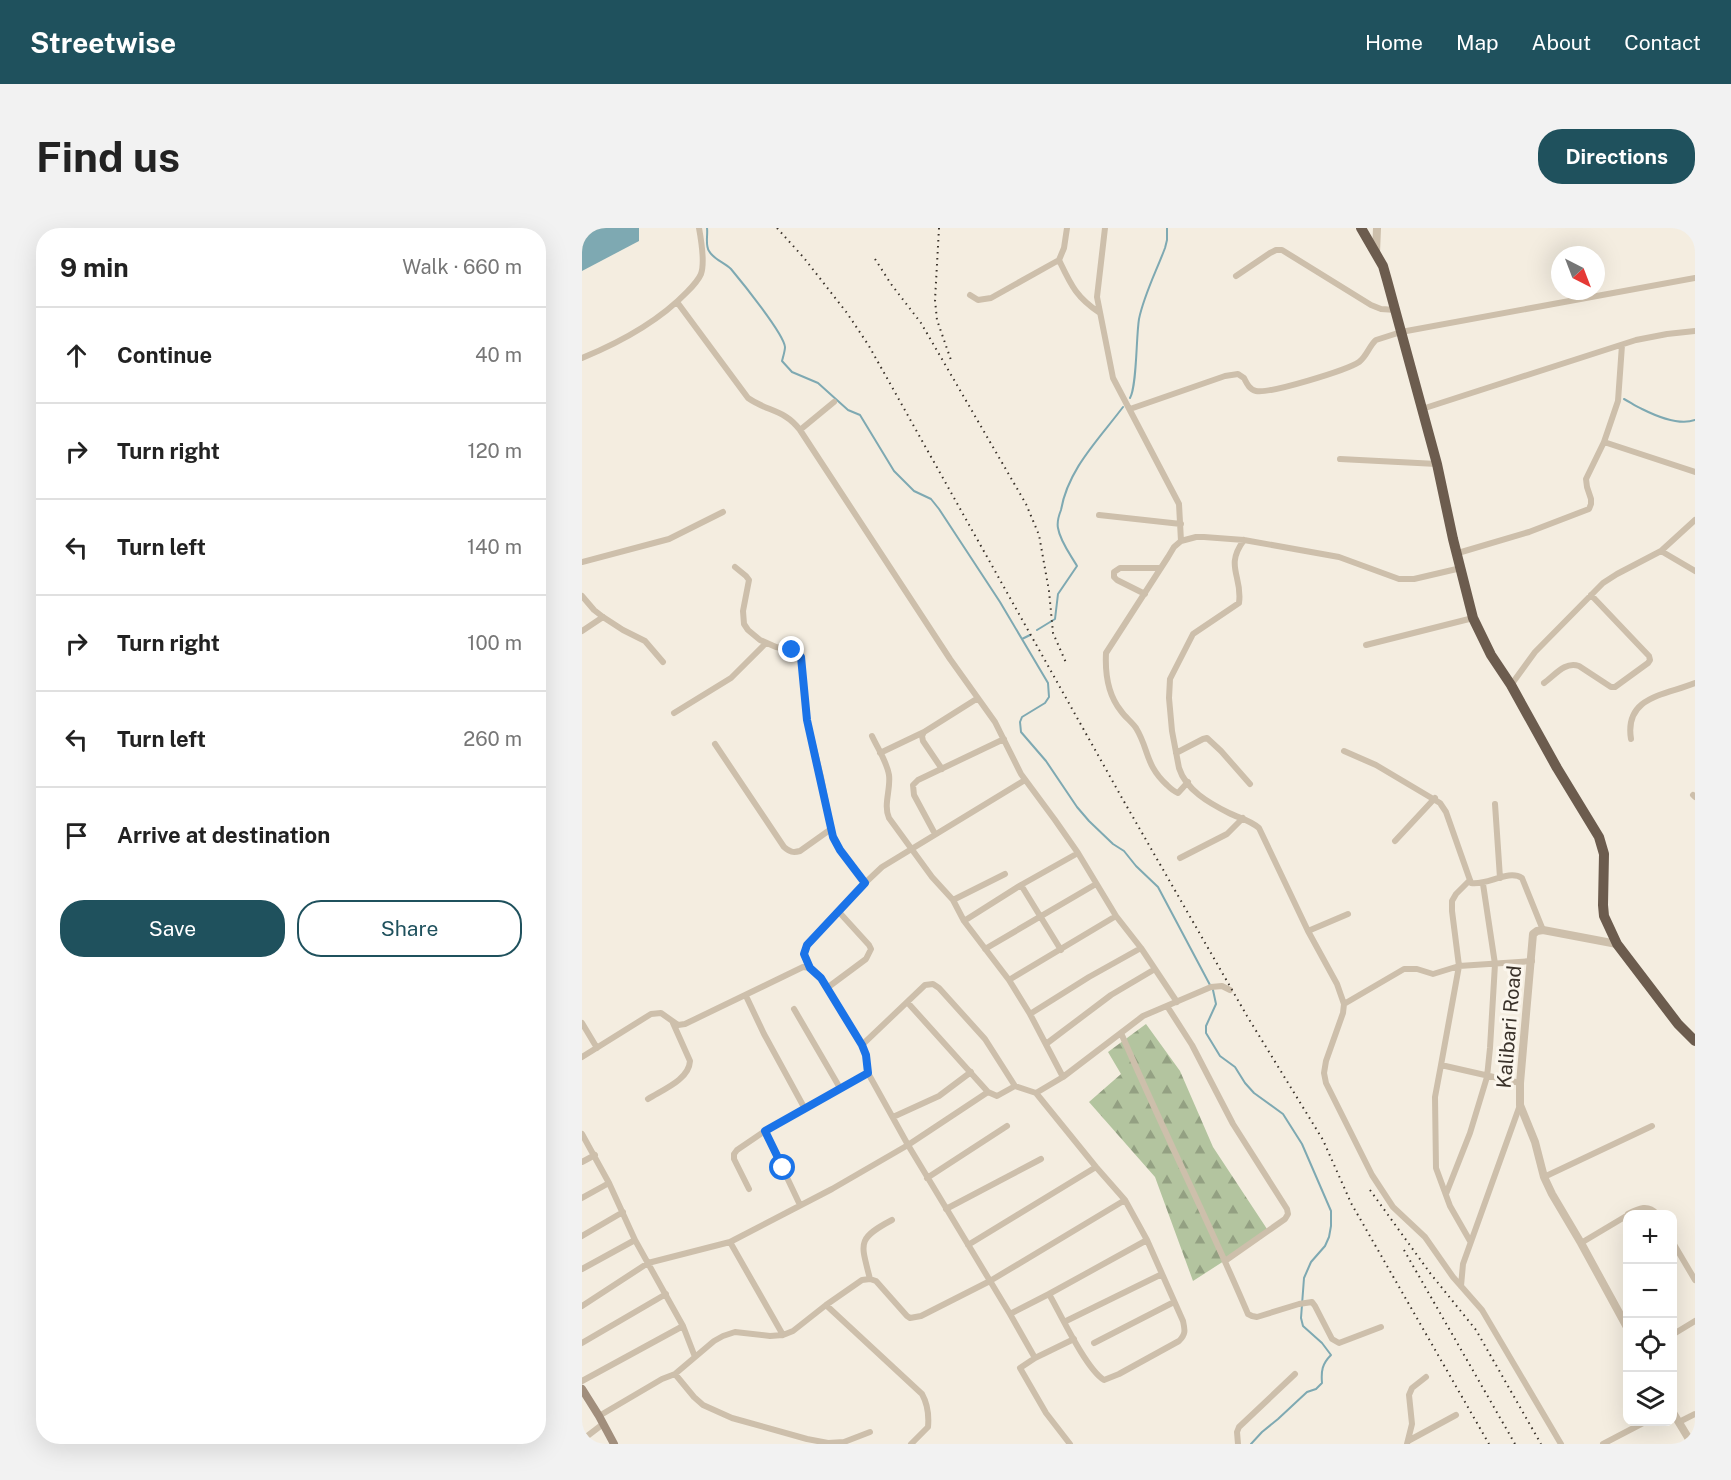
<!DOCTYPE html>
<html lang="en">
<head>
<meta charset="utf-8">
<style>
  :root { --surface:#fff; --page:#f2f2f2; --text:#222; --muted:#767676; --line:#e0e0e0; --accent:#1f515d }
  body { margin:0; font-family:"Public Sans",sans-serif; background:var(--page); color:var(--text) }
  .controls { position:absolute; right:18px; bottom:18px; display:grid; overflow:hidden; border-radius:12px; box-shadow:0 6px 24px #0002 }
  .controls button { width:54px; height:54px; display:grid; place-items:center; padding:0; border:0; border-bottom:2px solid var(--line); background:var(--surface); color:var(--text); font:30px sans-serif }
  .compass { position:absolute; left:969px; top:18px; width:54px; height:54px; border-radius:50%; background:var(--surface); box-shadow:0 6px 24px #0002; rotate:138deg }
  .stop { position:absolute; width:18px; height:18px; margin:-14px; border:4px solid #1a73e8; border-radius:50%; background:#fff }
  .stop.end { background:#1a73e8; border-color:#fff; box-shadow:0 2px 6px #0008 }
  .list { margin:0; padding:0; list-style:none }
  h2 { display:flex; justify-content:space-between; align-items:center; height:78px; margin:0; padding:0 24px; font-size:26px }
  h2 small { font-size:20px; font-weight:400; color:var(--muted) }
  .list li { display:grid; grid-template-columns:39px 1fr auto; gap:18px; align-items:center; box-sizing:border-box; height:96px; padding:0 24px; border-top:2px solid var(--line) }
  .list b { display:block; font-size:22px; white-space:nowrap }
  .list em { font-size:20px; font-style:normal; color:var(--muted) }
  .actions { display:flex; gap:12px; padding:18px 24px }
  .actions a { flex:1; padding:14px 0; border:2px solid var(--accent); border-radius:24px; text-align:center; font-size:21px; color:var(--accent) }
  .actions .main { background:var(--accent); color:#fff }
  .icon { flex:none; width:33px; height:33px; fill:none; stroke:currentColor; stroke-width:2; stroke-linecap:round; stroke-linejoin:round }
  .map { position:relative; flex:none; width:1113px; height:1216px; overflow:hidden; border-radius:24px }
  header { display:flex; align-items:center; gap:36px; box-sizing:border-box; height:84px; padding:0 30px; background:var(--accent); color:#fff }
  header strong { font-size:28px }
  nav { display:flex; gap:33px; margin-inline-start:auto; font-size:21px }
  .intro { display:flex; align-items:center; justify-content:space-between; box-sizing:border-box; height:144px; padding:0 36px }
  h1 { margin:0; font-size:42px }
  .button { padding:15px 27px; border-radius:24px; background:var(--accent); color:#fff; font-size:21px; font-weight:700 }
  main { display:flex; gap:36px; padding:0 36px }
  aside { flex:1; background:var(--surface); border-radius:24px; box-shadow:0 6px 24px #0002 }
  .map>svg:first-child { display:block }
  .forest { fill:url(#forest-firs) }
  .water { fill:#7ea9b2 }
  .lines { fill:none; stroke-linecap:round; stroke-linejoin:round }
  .stream { stroke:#7ea9b2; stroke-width:2 }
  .minor { stroke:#cdbfab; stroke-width:6 }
  .tertiary { stroke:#cdbfab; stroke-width:8 }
  .secondary { stroke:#a18e7c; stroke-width:8 }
  .trunk { stroke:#6c5c4e; stroke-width:10 }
  .rail { stroke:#3a322a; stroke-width:2; stroke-dasharray:1.5 4.5; stroke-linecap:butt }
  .route { stroke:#1a73e8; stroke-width:8 }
  .labels { text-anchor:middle; stroke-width:6; stroke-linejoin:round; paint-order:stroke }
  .street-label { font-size:20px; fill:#3a322a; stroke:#fbf6ed }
</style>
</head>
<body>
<header>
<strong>Streetwise</strong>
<nav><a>Home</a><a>Map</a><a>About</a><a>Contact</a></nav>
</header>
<div class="intro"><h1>Find us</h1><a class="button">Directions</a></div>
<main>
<aside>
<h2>9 min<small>Walk · 660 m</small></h2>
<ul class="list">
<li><svg class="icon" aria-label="ahead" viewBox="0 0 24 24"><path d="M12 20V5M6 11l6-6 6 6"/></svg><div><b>Continue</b></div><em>40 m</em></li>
<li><svg class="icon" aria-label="right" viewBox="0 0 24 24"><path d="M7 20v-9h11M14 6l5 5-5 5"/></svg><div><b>Turn right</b></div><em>120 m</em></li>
<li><svg class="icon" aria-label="left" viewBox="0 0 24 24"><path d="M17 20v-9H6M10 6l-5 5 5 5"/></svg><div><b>Turn left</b></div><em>140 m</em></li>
<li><svg class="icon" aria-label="right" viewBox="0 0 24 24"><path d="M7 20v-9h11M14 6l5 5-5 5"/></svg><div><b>Turn right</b></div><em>100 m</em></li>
<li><svg class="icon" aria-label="left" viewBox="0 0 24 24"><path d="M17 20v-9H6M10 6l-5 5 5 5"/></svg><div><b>Turn left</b></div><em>260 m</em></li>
<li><svg class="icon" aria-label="arrive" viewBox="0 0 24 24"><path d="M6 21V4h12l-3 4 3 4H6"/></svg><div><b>Arrive at destination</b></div></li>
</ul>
<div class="actions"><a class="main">Save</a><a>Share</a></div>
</aside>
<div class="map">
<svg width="1113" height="1216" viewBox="0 0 1113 1216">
  <defs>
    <pattern id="forest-firs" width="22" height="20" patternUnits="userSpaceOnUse" patternTransform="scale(1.5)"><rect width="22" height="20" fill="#b3c49f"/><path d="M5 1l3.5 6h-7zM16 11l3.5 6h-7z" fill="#93a082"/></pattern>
  </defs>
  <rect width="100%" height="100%" fill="#f4ede0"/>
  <path class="forest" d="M564 796 598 843 631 919 687 1004 611 1053 573 949 507 874 539 846 526 824Z"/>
  <path class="water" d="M0 0H57V13L0 43Z"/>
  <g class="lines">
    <path class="stream" d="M125 0C126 7 123 17 127 23 132 32 142 34 149 41 159 53 202 106 203 119 203 123 201 129 200 133L210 144 236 155 266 182 278 187 312 243 332 263 349 271 357 281 418 374 466 455 467 469 463 475 440 489 438 494 439 504 464 533 495 579 507 593 531 616 542 623 554 638 576 659 628 757
      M548 170C555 158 554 109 557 91 562 67 574 44 583 20L585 12V0
      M1042 171C1048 174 1053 178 1060 181 1074 188 1097 198 1113 192
      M455 402 473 391 476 366 495 338C488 326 478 313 476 300 475 295 477 287 479 282 486 241 517 211 541 179
      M440 411 448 407
      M631 762 634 776 624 798V805L638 828 653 839 663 855 672 865 701 886 720 916 749 983V998L747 1009 743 1018 729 1034 722 1050 719 1090 721 1098 740 1115 749 1127C740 1136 739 1143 740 1155L734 1161 725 1164 696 1191 680 1204 669 1216"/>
    <path class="minor" d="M523 0 515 69 531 150 597 276 599 313
      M477 32C489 57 494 69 518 85
      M654 48 688 25 694 22H700L789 77 799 81 814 82
      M388 67 396 72 409 70 477 32 482 20 485 0
      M95 74 166 170C186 184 202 181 218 202L368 431 413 494 439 546 473 592 496 625 534 688 559 720 595 774
      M0 130C39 114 76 94 105 64 110 59 116 53 119 46 123 35 119 11 117 0
      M548 181 643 148 656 146 662 150C665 156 668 162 674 163 688 166 765 142 777 134 785 128 787 118 794 112L819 104 1113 50
      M840 181 1054 112 1085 106 1113 103
      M218 202 252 174
      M1022 214 1113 244
      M758 231 855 236
      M517 287 599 296
      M662 312C642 339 661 348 657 375L611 406 588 451 587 470 590 503 597 540C604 562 627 575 647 585 657 590 668 592 677 600L726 703 755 756 762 776 761 785 744 833 742 845 744 855 790 947 811 979 843 1009 871 1049 900 1082 979 1216
      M1079 323 1113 343
      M876 325 947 304 1007 281 1009 276V271L1005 259 1004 251 1022 214 1036 173 1040 117
      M0 334 87 311 141 284
      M153 339 164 348 167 352 161 383 162 396 166 402 178 412 194 419 210 422 219 429 225 492 239 549 249 601 253 614 258 622 283 655
      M563 366 535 352 532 349V344L538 340H578
      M0 368 12 382 21 389 41 402 63 413 81 434
      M0 403 21 389
      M784 417 891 390
      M962 455C973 447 983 433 997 438L1029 459H1033L1066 435 1068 432 1067 428 1009 367
      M929 457 953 424 1021 355 1035 346 1079 323 1113 292
      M92 485 149 450 184 415
      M290 508C296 521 305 534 307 547 309 561 301 577 307 590L350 649 371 672 382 693 427 752 448 786 481 849
      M1049 511C1042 468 1084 467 1113 455
      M133 516 202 619C208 624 211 625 218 623L249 601
      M762 523 794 537 858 575 864 584 889 655C905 658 926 641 940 650L961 702
      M298 525 342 504
      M594 525 621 511 625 510 639 523 668 556
      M360 541 341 513 340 508 342 504 396 470
      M606 554 596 565C591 563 588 560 585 557 563 537 567 521 554 500 550 494 543 489 539 483 526 467 523 445 524 425L586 329 592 319 599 313 614 309H622L662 312 757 329 817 351H832L879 340
      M1111 567 1113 569
      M913 576 918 650
      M353 606 332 567 331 557 336 552 422 511
      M813 613 853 570
      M598 630 645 606 661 590
      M888 652 874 666 870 673V683L877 738 859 837 938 855
      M439 657 479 722
      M371 672 423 646
      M382 693 439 657 496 625
      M726 703 766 686
      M403 721 514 656
      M228 740 222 726 225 717 283 655 300 639 443 552
      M427 752 534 688
      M245 760 284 731 289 721 287 717 257 684
      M164 768 182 806 223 881
      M326 775 406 864 415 868 433 858 454 865 481 849 561 788 629 759 640 758 648 762
      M762 776 822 741H835L851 746 877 738 950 733
      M585 778 610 817 651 896 705 981 706 986 703 991 643 1033
      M212 781 258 860
      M448 786 507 749 559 720
      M0 795 15 820
      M539 805C580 900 626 992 666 1086L670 1088 675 1089 717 1076 730 1074 733 1078 750 1111 757 1115 799 1099
      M464 816 529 767 573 741
      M280 817 343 757 351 756 357 760 403 811 433 858
      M0 829 69 786 79 785 96 797 103 796 221 739 228 740 239 750 280 817 284 827 286 845 326 917 428 1086 453 1130
      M859 837 853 869 854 940 868 978 888 1013
      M66 871C80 862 107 852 108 833L91 795
      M311 889 357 868 389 844
      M183 903 218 977
      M0 906 27 955 53 1012 101 1098 113 1129
      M0 934 13 927
      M962 949 1070 898
      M345 950 425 898
      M167 961 152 931V926L155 922 183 903 286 845
      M864 966 888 905 905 849 908 820 913 736 901 656
      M0 970 27 955
      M364 981 459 931
      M1046 986C1057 980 1066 976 1075 986
      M0 1008 41 984
      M1090 1013 1113 1052
      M148 1014 201 1107
      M999 1015 1046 987
      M386 1017 514 939
      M0 1041 53 1012
      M288 1051C279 1015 274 1011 310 992
      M879 1058 881 1036 938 877
      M467 1066 565 1012
      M244 1077 340 1166C345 1175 347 1188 346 1199L329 1216
      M0 1078 66 1035 148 1014 250 961 326 917 406 864
      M428 1086 467 1066C479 1087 504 1141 522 1152L537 1146 597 1113C604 1106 603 1102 601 1093L565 1012 543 972 514 939 454 865
      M482 1094 580 1046
      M1090 1107 1113 1093
      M0 1115 84 1066
      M512 1115 592 1074
      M93 1146 112 1169 121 1177 150 1190 225 1211 246 1215 262 1214 288 1204
      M0 1153 101 1098
      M17 1188 80 1151 93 1146 132 1113 141 1108 153 1104 188 1108 201 1107 211 1103 244 1077 280 1052 288 1051 294 1053 325 1088 328 1090 339 1088 408 1053 543 972
      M1097 1194 1113 1186
      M0 1212 21 1196
      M826 1213 874 1187
      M488 1216 464 1185 438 1140 453 1130 492 1111
      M656 1216 655 1204 657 1199 713 1146
      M825 1216 830 1196 827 1167 830 1160 844 1149
      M1021 1216 1063 1194"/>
    <path class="tertiary" d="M794 25 795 0
      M1035 716 961 702 955 703 951 706 938 855V877L953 914 962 949 970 966 999 1015 1046 1101
      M1090 1183 1110 1216"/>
    <path class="secondary" d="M0 1161 17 1188 32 1216"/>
    <path class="trunk" d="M779 0 801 38 805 52 855 236 871 311 891 390 909 427 929 457 975 540 1017 609 1022 626 1021 677 1022 688 1035 716 1096 796 1113 813"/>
    <path class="rail" d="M195 0 222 30 265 85 287 118 540 570 665 788 741 912 769 975 907 1216
      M357 0 353 72 355 92 370 135
      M293 31 309 56 339 95 444 276 457 307 467 363 471 405 485 437
      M788 962 848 1045 894 1102 959 1216
      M822 1022 933 1216"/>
  </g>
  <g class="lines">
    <path class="route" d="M201 940 183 903 286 845 284 827 280 817 239 750 228 740 222 726 225 717 283 655 258 622 251 609 225 492 219 429 210 422"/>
  </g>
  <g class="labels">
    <g class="street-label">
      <text transform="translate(927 799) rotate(-85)" y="7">Kalibari Road</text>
    </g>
  </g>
</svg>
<div class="controls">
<button>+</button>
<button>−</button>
<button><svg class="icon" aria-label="locate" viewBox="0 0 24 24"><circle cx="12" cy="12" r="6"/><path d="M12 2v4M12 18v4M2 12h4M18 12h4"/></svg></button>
<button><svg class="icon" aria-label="layers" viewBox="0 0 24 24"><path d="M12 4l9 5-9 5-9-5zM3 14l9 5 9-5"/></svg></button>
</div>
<svg class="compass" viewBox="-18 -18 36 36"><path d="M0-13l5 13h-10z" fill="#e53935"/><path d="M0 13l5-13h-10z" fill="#767676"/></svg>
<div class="stop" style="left:201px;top:940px"></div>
<div class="stop end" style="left:210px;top:422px"></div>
</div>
</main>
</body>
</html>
